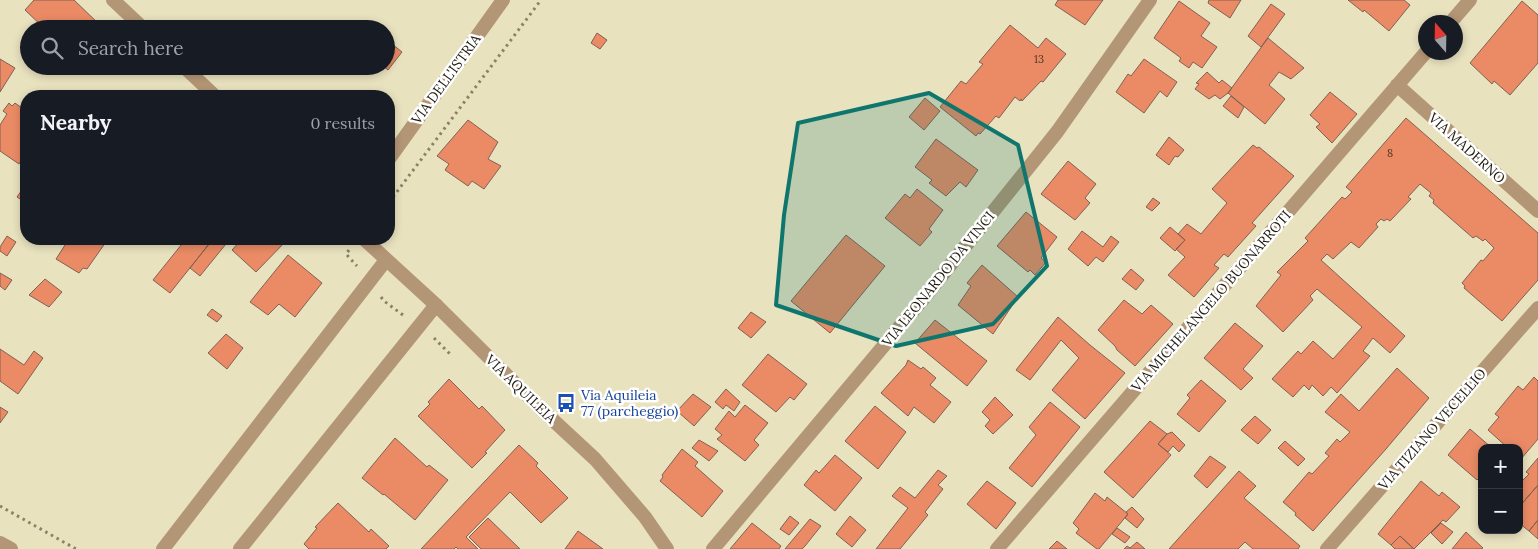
<!DOCTYPE html>
<html lang="en">
<head>
<meta charset="utf-8">
<style>
  :root { --surface:#171b24; --page:#242831; --text:#f1f3f6; --muted:#9ea1a6; --line:#363941 }
  body { margin:0; font-family:Lora,serif; background:var(--page); color:var(--text) }
  .controls { position:absolute; right:15px; bottom:15px; display:grid; overflow:hidden; border-radius:10px; box-shadow:0 2px 8px #0003 }
  .controls button { width:45px; height:45px; display:grid; place-items:center; padding:0; border:0; border-bottom:1px solid var(--line); background:var(--surface); color:var(--text); font:25px sans-serif }
  .compass { position:absolute; left:1418px; top:15px; width:45px; height:45px; border-radius:50%; background:var(--surface); box-shadow:0 2px 8px #0003; rotate:340deg }
  .list { margin:0; padding:0; list-style:none }
  h2 { display:flex; justify-content:space-between; align-items:center; height:65px; margin:0; padding:0 20px; font-size:21px }
  h2 small { font-size:16px; font-weight:400; color:var(--muted) }
  .icon { flex:none; width:28px; height:28px; fill:none; stroke:currentColor; stroke-width:2; stroke-linecap:round; stroke-linejoin:round }
  .map { position:relative; flex:none; width:1538px; height:549px; overflow:hidden }
  .search { position:absolute; background:var(--surface); box-shadow:0 2px 8px #0003; left:20px; top:20px; width:375px; height:55px; display:flex; align-items:center; gap:12px; box-sizing:border-box; padding:0 18px; border-radius:28px; color:var(--muted); font-size:19px }
  .panel { position:absolute; background:var(--surface); box-shadow:0 2px 8px #0003; left:20px; top:90px; width:375px; height:155px; border-radius:20px }
  .map>svg:first-child { display:block }
  .building { fill:#ea8b65; stroke:#816155 }
  .lines { fill:none; stroke-linecap:round; stroke-linejoin:round }
  .path { stroke:#87826a; stroke-width:3; stroke-dasharray:2.5 4; stroke-linecap:butt }
  .service { stroke:#b39675; stroke-width:14 }
  .minor { stroke:#b39675; stroke-width:14 }
  .tertiary { stroke:#b39675; stroke-width:14 }
  .marked { fill:#0f766e; fill-opacity:0.2; stroke:#0f766e; stroke-width:4; stroke-linejoin:round }
  .labels { text-anchor:middle; stroke-width:5; stroke-linejoin:round; paint-order:stroke }
  .number-label { font-size:11px; fill:#513724 }
  .street-label { font-size:14px; fill:#1e1b0f; stroke:#fff }
  .transit-label { font-size:14px; fill:#164399; stroke:#fff; text-anchor:start }
</style>
</head>
<body>
<div class="map">
<svg width="1538" height="549" viewBox="0 0 1538 549">
  <rect width="100%" height="100%" fill="#e9e2bf"/>
  <path class="building" d="M34 0H74L101 26 98 29H71L67 25 63 29H45L25 10Z
    M1058 0H1103L1085 25 1055 5Z
    M1209 0H1241L1230 18 1208 3Z
    M1348 0H1404L1410 5 1389 31 1364 10 1363 12Z
    M1179 1 1210 23 1201 36 1217 47 1202 68 1193 62 1189 68 1179 61 1181 58 1154 38Z
    M1522 1 1538 15V63L1510 95 1494 81 1492 84 1470 63Z
    M1271 4 1285 14 1261 47 1248 36Z
    M1010 25 1038 48 1046 38 1066 54 1043 82 1041 81 1022 101 1021 99 1020 101 1015 97 999 118 996 116 980 134 978 133 976 136 940 107 961 81 966 84 983 64 979 62Z
    M597 33 607 40 600 49 591 43Z
    M1268 38 1304 68 1291 79 1279 72 1269 85 1285 99 1265 124 1228 93Z
    M392 44 402 52 388 70 383 66H386V51Z
    M0 59 15 68 0 92Z
    M1144 59 1177 82 1167 97 1160 91 1144 113 1116 92 1128 74 1131 76Z
    M1207 72 1219 83 1222 80 1232 88 1228 93 1220 99 1215 95 1209 99 1195 89 1199 84 1196 83Z
    M1330 92 1357 114 1332 143 1316 127 1320 124 1310 115Z
    M1231 96 1244 107 1238 118 1223 106Z
    M925 98 940 111 924 130 909 117Z
    M9 103 12 106 15 103 26 111V151L19 164 0 151V125L7 114 3 111Z
    M1406 118 1538 233V280L1502 321 1464 288 1465 286 1462 283 1481 260 1483 261 1494 248 1485 239 1483 241 1476 236 1473 238 1433 203 1434 200 1429 196 1431 193 1420 184 1408 197 1411 199 1390 221 1387 219 1384 221 1381 219 1376 224 1378 227 1359 248 1351 242 1333 259 1327 254 1321 260 1405 336 1390 353 1373 338 1363 351 1370 356 1337 393 1331 387 1323 396 1312 385 1309 390 1304 385 1293 397 1272 379 1298 351 1301 354 1313 341 1333 359 1362 327 1317 289 1310 296 1313 300 1283 332 1256 306 1281 275 1277 272 1308 241 1305 238 1342 197 1345 199 1352 192 1346 187Z
    M468 120 498 142 488 159 501 166 484 189 472 181 468 186 445 170 449 164 437 156Z
    M1169 137 1184 150 1178 157 1175 156 1169 165 1156 155Z
    M936 139 978 170 966 187 960 182 946 196 929 183 932 180 915 167Z
    M1253 145 1257 148 1259 147 1294 176 1252 223 1256 226 1228 257 1224 254 1214 265 1219 268 1194 297 1168 275 1185 257 1176 249 1185 240 1178 234 1187 224 1201 234 1227 203 1212 189Z
    M1068 161 1096 184 1085 198 1090 203 1075 220 1041 194Z
    M26 184V203L17 197Z
    M917 189 943 210 929 229 932 232 920 246 885 218 905 194 910 198Z
    M1153 198 1160 203 1152 211 1146 207Z
    M1026 212 1057 237 1041 258 1046 262 1035 275 1030 270 1028 272 997 246Z
    M1170 227 1185 240 1175 251 1160 238Z
    M1082 231 1103 247 1111 236 1119 242 1103 262 1096 257 1088 266 1068 249Z
    M846 235 885 266 830 333 791 301Z
    M7 236 16 242 7 256 0 251V247Z
    M69 239H108L87 269 83 268 79 273 56 259Z
    M186 239H213L170 293 153 280Z
    M213 239H230L200 276 190 268Z
    M242 239H288L256 272 232 250Z
    M288 255 322 283 295 317 279 304 268 315 250 302Z
    M982 265 1018 297 993 334 958 305 971 286 967 283Z
    M1131 269 1144 280 1136 290 1122 279Z
    M0 273 12 280 5 290 0 286Z
    M45 279 62 292 49 307 29 295Z
    M1124 300 1142 314 1151 305 1173 324 1135 366 1117 350 1115 346 1098 330Z
    M212 309 222 316 217 322 207 315Z
    M751 312 766 322 751 338 738 328Z
    M1058 317 1090 345 1125 373 1085 419 1052 390 1079 358 1061 340 1030 380 1016 370Z
    M935 320 987 361 967 386 915 343Z
    M1235 323 1263 346 1243 369 1253 378 1241 390 1204 358Z
    M226 334 243 348 227 369 208 353Z
    M0 349 24 365 34 351 43 358 18 394 0 381Z
    M768 354 807 384 794 400 790 397 776 412 742 385Z
    M908 360 921 369 923 367 936 378 930 385 951 402 934 423 914 407 908 416 881 393 906 365Z
    M1397 368 1429 398 1386 449 1313 531 1295 515 1296 513 1283 502 1309 472 1312 474 1329 456 1325 453 1337 439 1340 442 1350 432 1325 412 1341 394 1359 411Z
    M1534 377 1538 381V439L1521 459 1519 457V448H1508L1488 430 1499 417 1495 414 1518 386 1523 390Z
    M449 379 479 409 482 406 505 430 485 452 487 453 472 468 418 416 430 404 428 402Z
    M1201 380 1226 401 1199 432 1177 414 1190 398 1187 395Z
    M726 389 740 402 734 411 726 405 723 409 715 402Z
    M693 394 711 407 694 426 677 411Z
    M995 397 1013 415 993 434 985 426 990 420 982 412Z
    M1050 402 1080 427 1032 487 1009 468 1036 435 1029 427Z
    M745 405 768 423 754 440 759 445 745 461 717 439 722 435 715 429 729 411 735 417Z
    M875 406 906 432 878 469 845 441Z
    M0 407 8 412 0 423Z
    M1255 416 1271 430 1258 444 1241 430Z
    M1150 421 1167 434 1158 444 1171 455 1133 498 1104 472Z
    M1470 429 1492 448H1482V475L1477 480 1448 455Z
    M1172 432 1185 445 1179 452 1173 446 1168 452 1158 444 1167 434Z
    M395 438 427 467 429 465 448 480 415 520 384 494 383 495 362 478Z
    M699 440 718 451 709 461 692 448Z
    M1285 441 1305 459 1298 466 1278 448Z
    M519 445 538 463 536 466 568 498 541 523 510 492 466 537 478 549H458L456 547 454 549H421Z
    M682 449 698 462 695 466 723 491 702 517 660 481 663 477 662 475Z
    M835 455 862 478 835 511 804 485 816 470 819 473Z
    M1210 456 1226 467 1207 488 1194 476Z
    M1538 458V485L1519 507V484L1529 474 1526 472Z
    M938 470 947 476 938 485 943 489 925 512 928 515 900 549H876L908 508 892 496 900 487 915 498Z
    M1239 471 1256 486 1244 498 1300 546 1298 549H1253L1245 542 1238 549H1169Z
    M987 481 1016 503 996 529 967 504Z
    M1421 481 1439 496 1442 492 1460 507 1446 522 1443 520 1414 549 1400 536 1391 545 1378 534Z
    M1538 485V520L1529 531 1519 523V507Z
    M1095 493 1105 501 1107 497 1128 514 1099 549H1097L1076 533 1079 529 1073 523Z
    M338 503 369 532 371 529 389 546 386 549H309L304 544 317 528 315 527Z
    M1132 507 1144 519 1137 528 1125 518 1128 514 1126 512Z
    M790 516 799 523 789 535 780 529Z
    M850 516 866 530 852 547 836 534Z
    M488 518 520 549H481L469 537Z
    M810 519 821 526 805 546 802 549H785Z
    M1538 520V539L1529 531Z
    M752 523 781 546 779 549H730Z
    M1441 523 1453 532 1442 544 1431 533Z
    M1117 528 1130 537 1125 543 1112 534Z
    M578 531 603 549H565Z
    M1466 532 1483 548 1481 549H1452Z
    M1400 536 1413 548 1411 549H1395L1391 545Z
    M1057 541 1067 549H1049Z
    M1137 542 1145 549H1124L1127 546 1130 548Z"/>
  <g class="lines">
    <path class="path" d="M393 197 541 0
      M349 250 346 254 357 266
      M381 297 384 301 403 315
      M434 338 450 354
      M0 506 76 549"/>
    <path class="service" d="M163 549 386 260
      M240 549 436 305"/>
    <path class="minor" d="M113 0 144 29
      M1451 22 1470 0
      M183 66 215 96
      M1397 85 1538 211
      M389 159 503 0
      M364 239 436 305 541 409 595 459 645 517 667 549
      M713 549 923 299 1057 132 1150 0
      M997 549 1426 52
      M1327 549 1538 308"/>
    <path class="tertiary" d="M0 543 11 549"/>
  </g>
  <path class="marked" d="M929 93 1018 145 1047 266 993 324 896 346 776 305 784 215 798 123Z"/>
  <defs>
    <g id="bus-bare" transform="scale(1.5)"><path d="M-5-6H5V4H4V6H2V4H-2V6H-4V4H-5ZM-3.5-4V0h7V-4ZM-3.5 1.2v1.5H-2V1.2ZM2 1.2v1.5H3.5V1.2Z" fill="#1a4fb4" stroke="#fff" stroke-width="2.5" paint-order="stroke"/></g>
  </defs>
  <g fill-rule="evenodd">
    <use href="#bus-bare" x="566" y="403"/>
  </g>
  <g class="labels">
    <g class="number-label">
      <text x="1039" y="63">13</text>
      <text x="1390" y="157">8</text>
    </g>
    <g class="street-label">
      <text transform="translate(446 79) rotate(-54)" y="5">VIA DELL'ISTRIA</text>
      <text transform="translate(1467 148) rotate(42)" y="5">VIA MADERNO</text>
      <text transform="translate(938 279) rotate(-51)" y="5">VIA LEONARDO DA VINCI</text>
      <text transform="translate(1211 301) rotate(-49)" y="5">VIA MICHELANGELO BUONARROTI</text>
      <text transform="translate(521 389) rotate(44)" y="5">VIA AQUILEIA</text>
      <text transform="translate(1432 429) rotate(-49)" y="5">VIA TIZIANO VECELLIO</text>
    </g>
    <g class="transit-label">
      <text x="581" y="400">Via Aquileia<tspan x="581" dy="16">77 (parcheggio)</tspan></text>
    </g>
  </g>
</svg>
<div class="controls">
<button>+</button>
<button>−</button>
</div>
<svg class="compass" viewBox="-18 -18 36 36"><path d="M0-13l5 13h-10z" fill="#e53935"/><path d="M0 13l5-13h-10z" fill="#9ea1a6"/></svg>
<div class="search"><svg class="icon" aria-label="search" viewBox="0 0 24 24"><circle cx="10" cy="10" r="6"/><path d="M15 15l6 6"/></svg>Search here</div>
<section class="panel">
<h2>Nearby<small>0 results</small></h2>
<ul class="list">
</ul>
</section>
</div>
</body>
</html>
